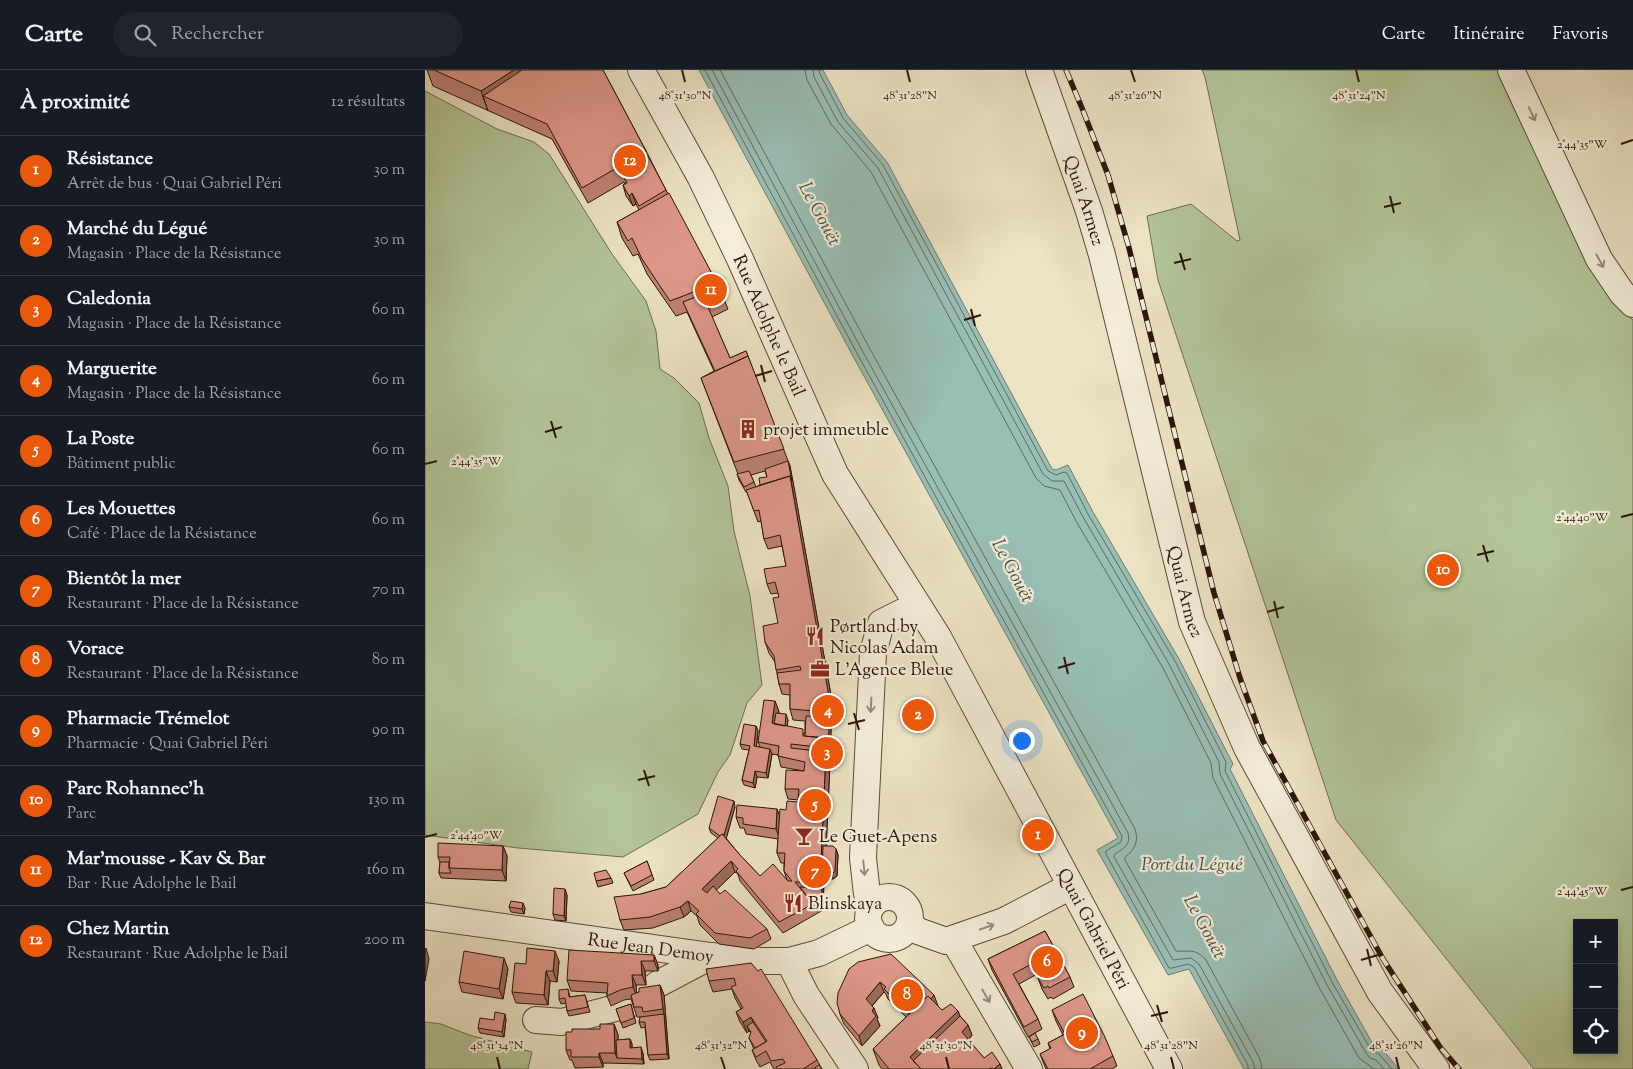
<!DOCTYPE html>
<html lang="fr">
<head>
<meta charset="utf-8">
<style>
  :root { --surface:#171b24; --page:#20242c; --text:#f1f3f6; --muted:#9ea1a6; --line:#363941; --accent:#ea580c }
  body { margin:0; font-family:"Sorts Mill Goudy",serif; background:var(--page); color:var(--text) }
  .controls { position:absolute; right:15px; bottom:15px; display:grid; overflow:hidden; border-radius:0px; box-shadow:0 2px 8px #0003 }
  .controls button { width:45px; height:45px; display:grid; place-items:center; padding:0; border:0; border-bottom:1px solid var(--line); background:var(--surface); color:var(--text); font:25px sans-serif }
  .you { position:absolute; left:596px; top:670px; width:18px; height:18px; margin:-12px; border:4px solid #fff; border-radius:50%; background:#1a73e8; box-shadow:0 0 0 8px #1a73e833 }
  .badge { display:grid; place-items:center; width:32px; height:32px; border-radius:50%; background:var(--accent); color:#fff; font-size:16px; font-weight:700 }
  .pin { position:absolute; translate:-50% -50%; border:2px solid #fff; box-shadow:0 1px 5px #0006 }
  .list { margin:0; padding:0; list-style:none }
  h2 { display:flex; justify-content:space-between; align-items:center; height:65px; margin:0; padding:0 20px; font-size:21px }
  h2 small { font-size:16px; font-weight:400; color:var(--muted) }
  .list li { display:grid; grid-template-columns:32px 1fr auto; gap:15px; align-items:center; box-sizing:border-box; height:70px; padding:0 20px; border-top:1px solid var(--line) }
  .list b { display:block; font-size:19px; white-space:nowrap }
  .list p { margin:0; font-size:16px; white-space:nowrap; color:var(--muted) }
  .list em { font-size:16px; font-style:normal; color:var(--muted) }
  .icon { flex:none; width:28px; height:28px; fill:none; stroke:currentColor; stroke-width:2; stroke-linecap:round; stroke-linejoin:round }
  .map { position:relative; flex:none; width:1208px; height:999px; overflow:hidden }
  header { display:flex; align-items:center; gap:30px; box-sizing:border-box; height:70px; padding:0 25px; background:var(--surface); border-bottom:1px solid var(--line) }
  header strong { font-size:24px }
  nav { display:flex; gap:28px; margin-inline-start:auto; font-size:18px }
  .search { width:350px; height:45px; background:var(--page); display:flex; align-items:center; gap:12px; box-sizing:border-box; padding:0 18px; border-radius:28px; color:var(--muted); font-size:19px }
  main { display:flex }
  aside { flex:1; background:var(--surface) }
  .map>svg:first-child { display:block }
  .green { fill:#b2c598; stroke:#6f6c50; fill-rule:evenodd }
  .water { fill:#99beb4; stroke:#6d7a70 }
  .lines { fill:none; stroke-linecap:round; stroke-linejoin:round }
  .shore { stroke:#62695e; stroke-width:1 }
  .minor-casing { stroke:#5c4838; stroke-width:28 }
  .minor { stroke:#f3edd9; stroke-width:26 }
  .rail-casing { stroke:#2c1409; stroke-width:5.5 }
  .rail { stroke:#f3edd9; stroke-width:4; stroke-dasharray:11; stroke-linecap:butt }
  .wall { fill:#be8275; stroke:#2c1409; fill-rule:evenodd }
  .shaded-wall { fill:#9b6a5f; stroke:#2c1409 }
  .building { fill:#dd9788; stroke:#2c1409 }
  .oneway { stroke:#998b7b }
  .ticks { fill:none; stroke:#2c1409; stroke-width:2 }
  .labels { text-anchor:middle; stroke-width:4.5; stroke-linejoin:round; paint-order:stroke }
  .street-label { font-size:18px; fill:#2c1409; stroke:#f3edd9 }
  .poi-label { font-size:18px; fill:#2c1409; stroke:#f3edd9; text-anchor:start }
  .water-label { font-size:19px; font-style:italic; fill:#525045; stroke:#f3edd9 }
  .ticks-label { font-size:12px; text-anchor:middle; fill:#2c1409; stroke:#f3edd9; stroke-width:4.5; stroke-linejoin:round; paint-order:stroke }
</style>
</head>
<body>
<header>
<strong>Carte</strong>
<div class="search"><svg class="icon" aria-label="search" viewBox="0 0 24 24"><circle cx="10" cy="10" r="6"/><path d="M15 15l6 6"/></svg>Rechercher</div>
<nav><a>Carte</a><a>Itinéraire</a><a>Favoris</a></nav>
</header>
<main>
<aside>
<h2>À proximité<small>12 résultats</small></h2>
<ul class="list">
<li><span class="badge">1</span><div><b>Résistance</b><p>Arrêt de bus · Quai Gabriel Péri</p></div><em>30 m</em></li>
<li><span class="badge">2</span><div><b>Marché du Légué</b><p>Magasin · Place de la Résistance</p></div><em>30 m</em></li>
<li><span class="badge">3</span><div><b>Caledonia</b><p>Magasin · Place de la Résistance</p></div><em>60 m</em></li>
<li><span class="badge">4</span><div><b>Marguerite</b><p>Magasin · Place de la Résistance</p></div><em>60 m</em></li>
<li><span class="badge">5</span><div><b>La Poste</b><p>Bâtiment public</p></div><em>60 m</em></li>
<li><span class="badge">6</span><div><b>Les Mouettes</b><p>Café · Place de la Résistance</p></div><em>60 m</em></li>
<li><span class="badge">7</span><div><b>Bientôt la mer</b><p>Restaurant · Place de la Résistance</p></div><em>70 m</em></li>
<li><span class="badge">8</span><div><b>Vorace</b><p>Restaurant · Place de la Résistance</p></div><em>80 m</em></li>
<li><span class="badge">9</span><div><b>Pharmacie Trémelot</b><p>Pharmacie · Quai Gabriel Péri</p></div><em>90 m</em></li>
<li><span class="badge">10</span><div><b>Parc Rohannec'h</b><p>Parc</p></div><em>130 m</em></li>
<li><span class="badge">11</span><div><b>Mar'mousse - Kav &amp; Bar</b><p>Bar · Rue Adolphe le Bail</p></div><em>160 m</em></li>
<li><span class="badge">12</span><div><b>Chez Martin</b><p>Restaurant · Rue Adolphe le Bail</p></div><em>200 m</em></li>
</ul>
</aside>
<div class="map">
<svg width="1208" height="999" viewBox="0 0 1208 999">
  <rect width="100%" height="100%" fill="#ece3c4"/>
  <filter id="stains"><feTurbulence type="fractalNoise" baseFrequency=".004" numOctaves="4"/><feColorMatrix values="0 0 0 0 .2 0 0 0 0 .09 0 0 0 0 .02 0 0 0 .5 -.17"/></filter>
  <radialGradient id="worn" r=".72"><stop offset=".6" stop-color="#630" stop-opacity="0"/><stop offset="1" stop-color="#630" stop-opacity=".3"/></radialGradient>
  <path class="green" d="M777 0H1077L1197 240 1208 250V999H1109L911 750 733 210 722 146 766 134 812 171 815 170 780 7ZM1152 853H1189V980H1152Z
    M0 21 72 59 109 72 124 84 187 184 221 231 231 261 235 299 249 308 274 333 284 368 303 416 309 461 325 526 337 615 322 633 305 685 293 702 273 744 198 787 93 778 0 765Z
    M0 952 16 954 44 965 107 982 103 999H0Z"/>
  <path class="water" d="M274 0H398L422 45 462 92 627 399 631 400 643 395 668 442 754 589 808 694 805 699 912 910 950 978H956L974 999H819L764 899 743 905 672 780 693 768 429 288Z"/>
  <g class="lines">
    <path class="shore" d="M280 0 433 285 697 766 696 772 681 781V784L744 898H747L763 894 769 897 823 995V999
      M287 0 438 282 703 763C706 775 699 778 690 784L689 787 748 890 766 888 774 894 828 992 830 999
      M295 0 445 279 710 759C714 771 710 780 700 787V790L751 881C763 882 771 878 781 890L835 989 837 999
      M380 0 382 10 406 54 446 102 611 408 619 416 635 420 651 451 738 598 786 693 788 708 895 919 934 988 949 999
      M388 0 389 7 413 52 453 98 618 404 627 411H639L658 447 744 594 794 692 795 704 902 915 941 983 945 988 951 990 959 999
      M394 0 395 4 418 48 458 95 623 401 631 405 639 402 642 403 663 444 750 591 801 692 800 701 907 912 946 980 954 984 967 999"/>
    <g class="minor-casing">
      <g id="minor">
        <path id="s1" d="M216 0 276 108 315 189 410 404 513 567 744 999"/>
        <path id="s2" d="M614 0 664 141 677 185 767 552 822 678 955 922 1011 999"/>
        <path d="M1086 0 1174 189 1197 223 1208 234"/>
        <circle cx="464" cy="848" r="21"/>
        <path d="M449 832 442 824 438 788 448 583 456 553 492 535"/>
        <path id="s3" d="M0 846 286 886 335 891H364L394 883 446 858"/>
        <path d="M485 854 493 861 521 871 579 851 646 816"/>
        <path d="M528 869 604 999"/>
        <path d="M364 891 381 925 430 999"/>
        <path d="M111 950 137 952 202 935 214 929 233 914 286 886"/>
      </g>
    </g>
    <use href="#minor" class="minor"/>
    <g class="rail-casing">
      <path id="rail" d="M641 0 657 38 683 105 704 178 789 523 815 608 838 671 958 889 1015 977 1034 999"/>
    </g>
    <use href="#rail" class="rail"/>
  </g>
  <path class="wall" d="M2 0H178L221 81 243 124 292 213 303 239 287 247 305 288 321 281 365 396 407 631 405 688H403L405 693 401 776 411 779 413 785 412 806 408 809H399L398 840 358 863 315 811 313 804 310 802 291 820 295 824 342 859 346 869 329 879 294 874 275 855 272 846 266 841 259 847 228 858 199 860 195 850 216 824 241 817 293 768 286 763 284 758 310 737 301 768 315 785 335 806 362 810 359 801V793H356L352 783 353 769 321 764 319 758H315L311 747 352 739 354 746 361 740 373 732 374 730 363 729 360 719 379 701 356 697 353 685 347 684 343 708 332 707 330 718 319 715 317 710 324 680 317 679 315 674 331 656 333 661 331 677H335L333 672 350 631 354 642V644L363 650 362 656 380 664V651L368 650 365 639V625L357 624 354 614 350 592 344 583 340 572 353 553 354 527 353 523 346 524 342 514 361 496 357 476 343 479 339 469 336 451 333 452 322 422H321L314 410 312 404H313L276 308 289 301 262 242 251 246 222 204 213 184 208 186 197 168 192 152 214 140 211 134 208 136 201 126 198 115 200 114 199 112 163 133 127 69 8 16ZM340 401 342 407 335 415 331 417 326 405Z
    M78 776 82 786 81 811 16 808 14 803 15 792 13 787Z
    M222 791 229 810 208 821 199 803Z
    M186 808 188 813 173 817 171 811Z
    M142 825 141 851 130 850 128 844Z
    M84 837 100 838 99 844 86 842Z
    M620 861 645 907 649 917 628 929 626 927 623 929 617 919 613 908 616 907 614 903 594 914 613 949 617 959 603 967 567 900 563 889Z
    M229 885 233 895V901H220L221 915H211V923L235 915 239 925 244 989 225 990 223 985 220 957 216 958 214 952 216 947H212L206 929 199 930 186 936 182 926V923L146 921 142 910Z
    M134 891 132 912 125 911 123 935 91 933 87 922 101 894Z
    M326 893 392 990 397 999H349L345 992 335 997 331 990 327 980 329 979 324 968 326 963 324 961 322 963 315 952 311 942 316 939 310 928 307 919 288 922 284 911Z
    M83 899 78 929 37 922 34 912Z
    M424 899 513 936 517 940 533 941 535 946 543 955 547 965 543 970 559 988 575 994 577 999H457L454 995 448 979 481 947 463 929 461 924 459 922 447 936 453 948 452 949 455 956 437 976 419 954 415 944Z
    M143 919 145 927 160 925 165 942 144 946 142 941 141 933 136 934 134 929Z
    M206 934 211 953 198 958 191 939Z
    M627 940 688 986 692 996 687 999H621L615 984 625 979 623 973 638 965 631 951Z
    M81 949 79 967 55 963 53 958 69 950Z
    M189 954 193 965V970L205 969 207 974V978L218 983 219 994 178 993V997L150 998 147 990H145L141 980 175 959Z
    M604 967 613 969 615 974 609 977Z"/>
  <path class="shaded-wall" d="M89 0H126L58 26 63 41 56 21Z
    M207 123 211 134 208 136 204 126Z
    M363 391 365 396 369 417 407 631 405 688 401 678V668L405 647 403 642Z
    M350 631 354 642 351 659 347 653Z
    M361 644 363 650 361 666 359 660Z
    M331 656 333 661 331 682 329 676Z
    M345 679 347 684 343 708 341 703Z
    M401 682 405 693 400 804H397L399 809 398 840 396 835 397 818 395 813Z
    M330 701 332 707 330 718 328 713Z
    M309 731 310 737 300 773 298 768Z
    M352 739 356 749 355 769 351 759Z
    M78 776 82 786 81 811 77 800Z
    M411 779 413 785 412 806 408 809 407 804Z
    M306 791 310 802 281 830 277 819Z
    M140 819 142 825 141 851 139 846Z
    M263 831 266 841 259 847 255 837Z
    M98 833 100 838 99 844 97 839Z
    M1 878 4 889 0 911V882Z
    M130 881 134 891 132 912 128 901Z
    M229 885 233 895V901L229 891Z
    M79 888 83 899 78 929 74 919Z
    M216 891 220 901 221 915 217 905Z
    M121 901 125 911 123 935 119 925Z
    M207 905 211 915 212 927 208 917Z
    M455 912 459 922 444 939 441 929Z
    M235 915 239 925 244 989 242 984 239 944 238 939Z
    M509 925 513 936 487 947Z
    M449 938 453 948 452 949 455 956 437 976 434 966Z
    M533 941 539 957 494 999 485 987Z
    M80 944 81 949 79 967 77 962Z
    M326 947 330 957 322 956 324 961 322 963 318 952Z
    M189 954 193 965V988H192L190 983Z
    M543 955 547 965 541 973 537 962Z
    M205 969 207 974V983L205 978Z
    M216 977 218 983 219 994 217 989Z
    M174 983 178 993V997L174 987Z
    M575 994 577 999H569Z"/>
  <path class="building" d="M9 0H89L56 21Z
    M97 0H178L221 81 157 118 122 54 58 26Z
    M223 86 241 120 214 136 207 123 204 126 198 115 202 113 196 102Z
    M244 123 292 213 245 231 217 189 207 168 203 171 192 152Z
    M294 218 299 229 283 237 305 288 321 281 323 286 290 301 258 232Z
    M323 286 359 379 309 392 276 308Z
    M363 391 367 411 365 406 335 415 334 408 342 407 340 399Z
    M324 401 329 412 319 417 312 404Z
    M365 406 403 621V642L365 639V614H354L352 603 376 600 375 596 351 600 349 586 340 572 338 556 353 553 348 528 354 527 350 512 342 514 339 499 361 496 355 465 339 469 334 440 329 441 321 420Z
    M339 630 350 631 347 653 378 659V666L401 668V678L366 674V678L401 682 395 813 370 812 388 834 354 852 311 801 313 799 306 791 277 819 282 823 288 816 295 824 300 820 342 859 325 868 290 863 271 844 274 841 263 831 255 837 225 847 195 850 189 827 216 824 241 817 297 764 315 785 335 806 348 794 363 811H367L359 801 360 783H352L355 739 361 740 362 731 373 732 374 719H360L361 700 379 701 380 692 353 686 354 676 333 672Z
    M351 643 361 644 360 656 349 654Z
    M381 646 405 647 403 673 401 668 380 666Z
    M319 654 331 656 329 676 345 679 341 703 330 701 328 713 317 710 325 676 315 674Z
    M293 726 309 731 299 765 297 764 295 766 284 758Z
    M312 735 352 739 351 759 318 754V748L311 747Z
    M13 773 78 776 77 800 24 798 25 787H13Z
    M398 776H408L411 779 410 801 407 804H397Z
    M222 791 227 805 206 816 199 803Z
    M15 792H24V798L26 803H14Z
    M181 800 186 808 171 811 169 803Z
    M375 817 397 818 396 835 390 839 388 834Z
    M129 818 140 819 139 846 128 844Z
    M86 831 98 833 97 839 84 837Z
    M620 861 645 907 624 918 623 916 619 918 613 908 617 906 610 892 588 904 613 949 599 957 563 889Z
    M102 878 130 881 128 901H121L119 925 87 922 90 893 101 894Z
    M144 880 229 885V891H216L217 905H207L208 917 195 920 182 926 183 913 142 910Z
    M39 881 79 888 74 919 34 912Z
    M466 884 509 925 506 929 503 926 484 944 459 919 461 917 455 912 441 929 449 938 447 941 451 946 434 966 415 944 412 933 413 923 424 899 433 892Z
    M326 893 333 901 336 899 392 990 378 999H352L351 997 360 993 358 989 346 991 341 981 331 987 327 980 342 971 326 947 318 952 311 942 318 938 306 917 311 915 309 908 284 911 281 899Z
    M235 915 238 939 218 942 217 937H209L206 925 214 922V918Z
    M143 919 144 927 160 925 163 937 142 941 140 928 134 929V920Z
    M658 924 679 965 688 986 665 999H623L615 984 626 978 623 973 640 964 627 940Z
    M503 926 517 940 526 934 533 941 485 987 496 999H464L448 979Z
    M206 934 209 948 196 953 191 939Z
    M70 942 80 944 77 962 53 958 55 948 69 950Z
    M239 944 242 984 223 985 220 952H214L215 947Z
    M535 946 543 955 537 962 559 988 567 982 575 994 569 999 565 998V999H496L488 991Z
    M328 952 341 972 330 978 324 968 326 962 322 956Z
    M175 954H189L190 983H174V987H146V980H141V962H147V959H175Z
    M610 963 613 969 607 972 604 967Z
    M205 969V978L216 977 217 989 192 988 191 970Z
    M394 995 397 999H388Z"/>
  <defs><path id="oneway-shaft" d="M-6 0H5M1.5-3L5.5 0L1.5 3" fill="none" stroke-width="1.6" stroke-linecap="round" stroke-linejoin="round" transform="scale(1.25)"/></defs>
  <g class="oneway">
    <use href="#oneway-shaft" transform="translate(1107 44) rotate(65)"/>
    <use href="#oneway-shaft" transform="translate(1175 191) rotate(61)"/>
    <use href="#oneway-shaft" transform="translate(446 635) rotate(93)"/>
    <use href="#oneway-shaft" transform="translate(439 798) rotate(84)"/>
    <use href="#oneway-shaft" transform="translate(562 857) rotate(-19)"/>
    <use href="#oneway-shaft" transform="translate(561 926) rotate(60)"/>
  </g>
  <path class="ticks" d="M257 0 260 12M482 0 485 12M706 0 710 12M931 0 934 12M1196 74 1208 70M965 126 969 143M959 137 976 133M755 183 760 200M749 193 766 189M546 239 550 256M539 250 556 245M336 295 340 312M330 306 347 301M126 351 131 368M120 362 137 357M0 394 12 391M1196 447 1208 444M1058 475 1063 492M1052 485 1069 481M849 531 853 548M842 542 859 537M639 587 643 604M633 598 650 593M429 643 434 660M423 654 440 650M219 700 224 716M213 710 230 706M0 767 12 764M1196 820 1208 817M942 879 946 896M936 890 953 885M732 935 737 952M726 946 743 942M72 987 75 999M296 987 300 999M521 987 524 999M746 987 749 999M971 987 974 999"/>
  <defs>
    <g id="building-bare" transform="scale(1.5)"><path d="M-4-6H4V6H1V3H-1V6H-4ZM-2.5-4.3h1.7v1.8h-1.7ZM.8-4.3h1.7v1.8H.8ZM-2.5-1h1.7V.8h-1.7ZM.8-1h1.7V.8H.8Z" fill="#8f2418" stroke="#f3edd9" stroke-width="2.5" paint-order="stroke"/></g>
    <g id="restaurant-bare" transform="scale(1.5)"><path d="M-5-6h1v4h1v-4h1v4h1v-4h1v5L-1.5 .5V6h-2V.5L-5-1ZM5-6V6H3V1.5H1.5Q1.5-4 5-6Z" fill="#8f2418" stroke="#f3edd9" stroke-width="2.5" paint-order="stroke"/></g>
    <g id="office-bare" transform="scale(1.5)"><path d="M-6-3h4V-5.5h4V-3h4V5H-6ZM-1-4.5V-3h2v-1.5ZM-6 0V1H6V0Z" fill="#8f2418" stroke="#f3edd9" stroke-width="2.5" paint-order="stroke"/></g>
    <g id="bar-bare" transform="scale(1.5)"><path d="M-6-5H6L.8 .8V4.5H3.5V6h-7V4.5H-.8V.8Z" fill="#8f2418" stroke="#f3edd9" stroke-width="2.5" paint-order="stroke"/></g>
  </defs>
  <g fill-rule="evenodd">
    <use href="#building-bare" x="323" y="359"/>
    <use href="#restaurant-bare" x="390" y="566"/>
    <use href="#office-bare" x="395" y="599"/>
    <use href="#bar-bare" x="379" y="766"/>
    <use href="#restaurant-bare" x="368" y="833"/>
  </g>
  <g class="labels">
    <g class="street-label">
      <text dy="6" stroke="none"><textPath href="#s2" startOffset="138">Quai Armez</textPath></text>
      <text dy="6" stroke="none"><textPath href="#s1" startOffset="286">Rue Adolphe le Bail</textPath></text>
      <text dy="6" stroke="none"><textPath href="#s2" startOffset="542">Quai Armez</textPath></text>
      <text dy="6" stroke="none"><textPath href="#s1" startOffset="972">Quai Gabriel Péri</textPath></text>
      <text dy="6" stroke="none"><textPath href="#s3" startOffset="228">Rue Jean Demoy</textPath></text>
    </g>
    <g class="poi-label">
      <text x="338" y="365">projet immeuble</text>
      <text x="405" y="562">Pørtland by<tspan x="405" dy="21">Nicolas Adam</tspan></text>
      <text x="410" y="605">L'Agence Bleue</text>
      <text x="394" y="772">Le Guet-Apens</text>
      <text x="383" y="839">Blinskaya</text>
    </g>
    <g class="water-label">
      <text transform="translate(396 143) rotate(62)" y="7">Le Gouët</text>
      <text transform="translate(589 500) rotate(62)" y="7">Le Gouët</text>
      <text x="767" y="800">Port du Légué</text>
      <text transform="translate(781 856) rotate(62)" y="7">Le Gouët</text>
    </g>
  </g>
  <g class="ticks-label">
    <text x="260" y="29">48°31'30"N</text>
    <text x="485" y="29">48°31'28"N</text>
    <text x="710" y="29">48°31'26"N</text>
    <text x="934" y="29">48°31'24"N</text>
    <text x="1157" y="78">2°44'35"W</text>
    <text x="51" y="395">2°44'35"W</text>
    <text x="1157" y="451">2°44'40"W</text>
    <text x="51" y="769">2°44'40"W</text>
    <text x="1157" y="825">2°44'45"W</text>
    <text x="72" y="979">48°31'34"N</text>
    <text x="296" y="979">48°31'32"N</text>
    <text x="521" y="979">48°31'30"N</text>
    <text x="746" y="979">48°31'28"N</text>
    <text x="971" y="979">48°31'26"N</text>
  </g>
  <rect width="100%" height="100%" filter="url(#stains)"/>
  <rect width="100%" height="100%" fill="url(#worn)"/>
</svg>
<div class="controls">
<button>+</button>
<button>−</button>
<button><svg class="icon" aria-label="locate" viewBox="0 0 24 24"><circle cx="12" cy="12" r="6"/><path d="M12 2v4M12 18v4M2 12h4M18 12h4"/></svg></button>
</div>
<div class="you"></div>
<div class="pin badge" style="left:613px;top:765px">1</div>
<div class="pin badge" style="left:493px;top:645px">2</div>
<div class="pin badge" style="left:402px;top:683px">3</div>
<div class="pin badge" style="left:403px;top:641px">4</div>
<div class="pin badge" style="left:390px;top:735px">5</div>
<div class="pin badge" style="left:622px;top:892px">6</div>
<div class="pin badge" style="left:390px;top:802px">7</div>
<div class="pin badge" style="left:482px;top:925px">8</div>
<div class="pin badge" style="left:657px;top:963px">9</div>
<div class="pin badge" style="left:1018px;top:500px">10</div>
<div class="pin badge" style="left:286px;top:220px">11</div>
<div class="pin badge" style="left:205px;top:91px">12</div>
</div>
</main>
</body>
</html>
